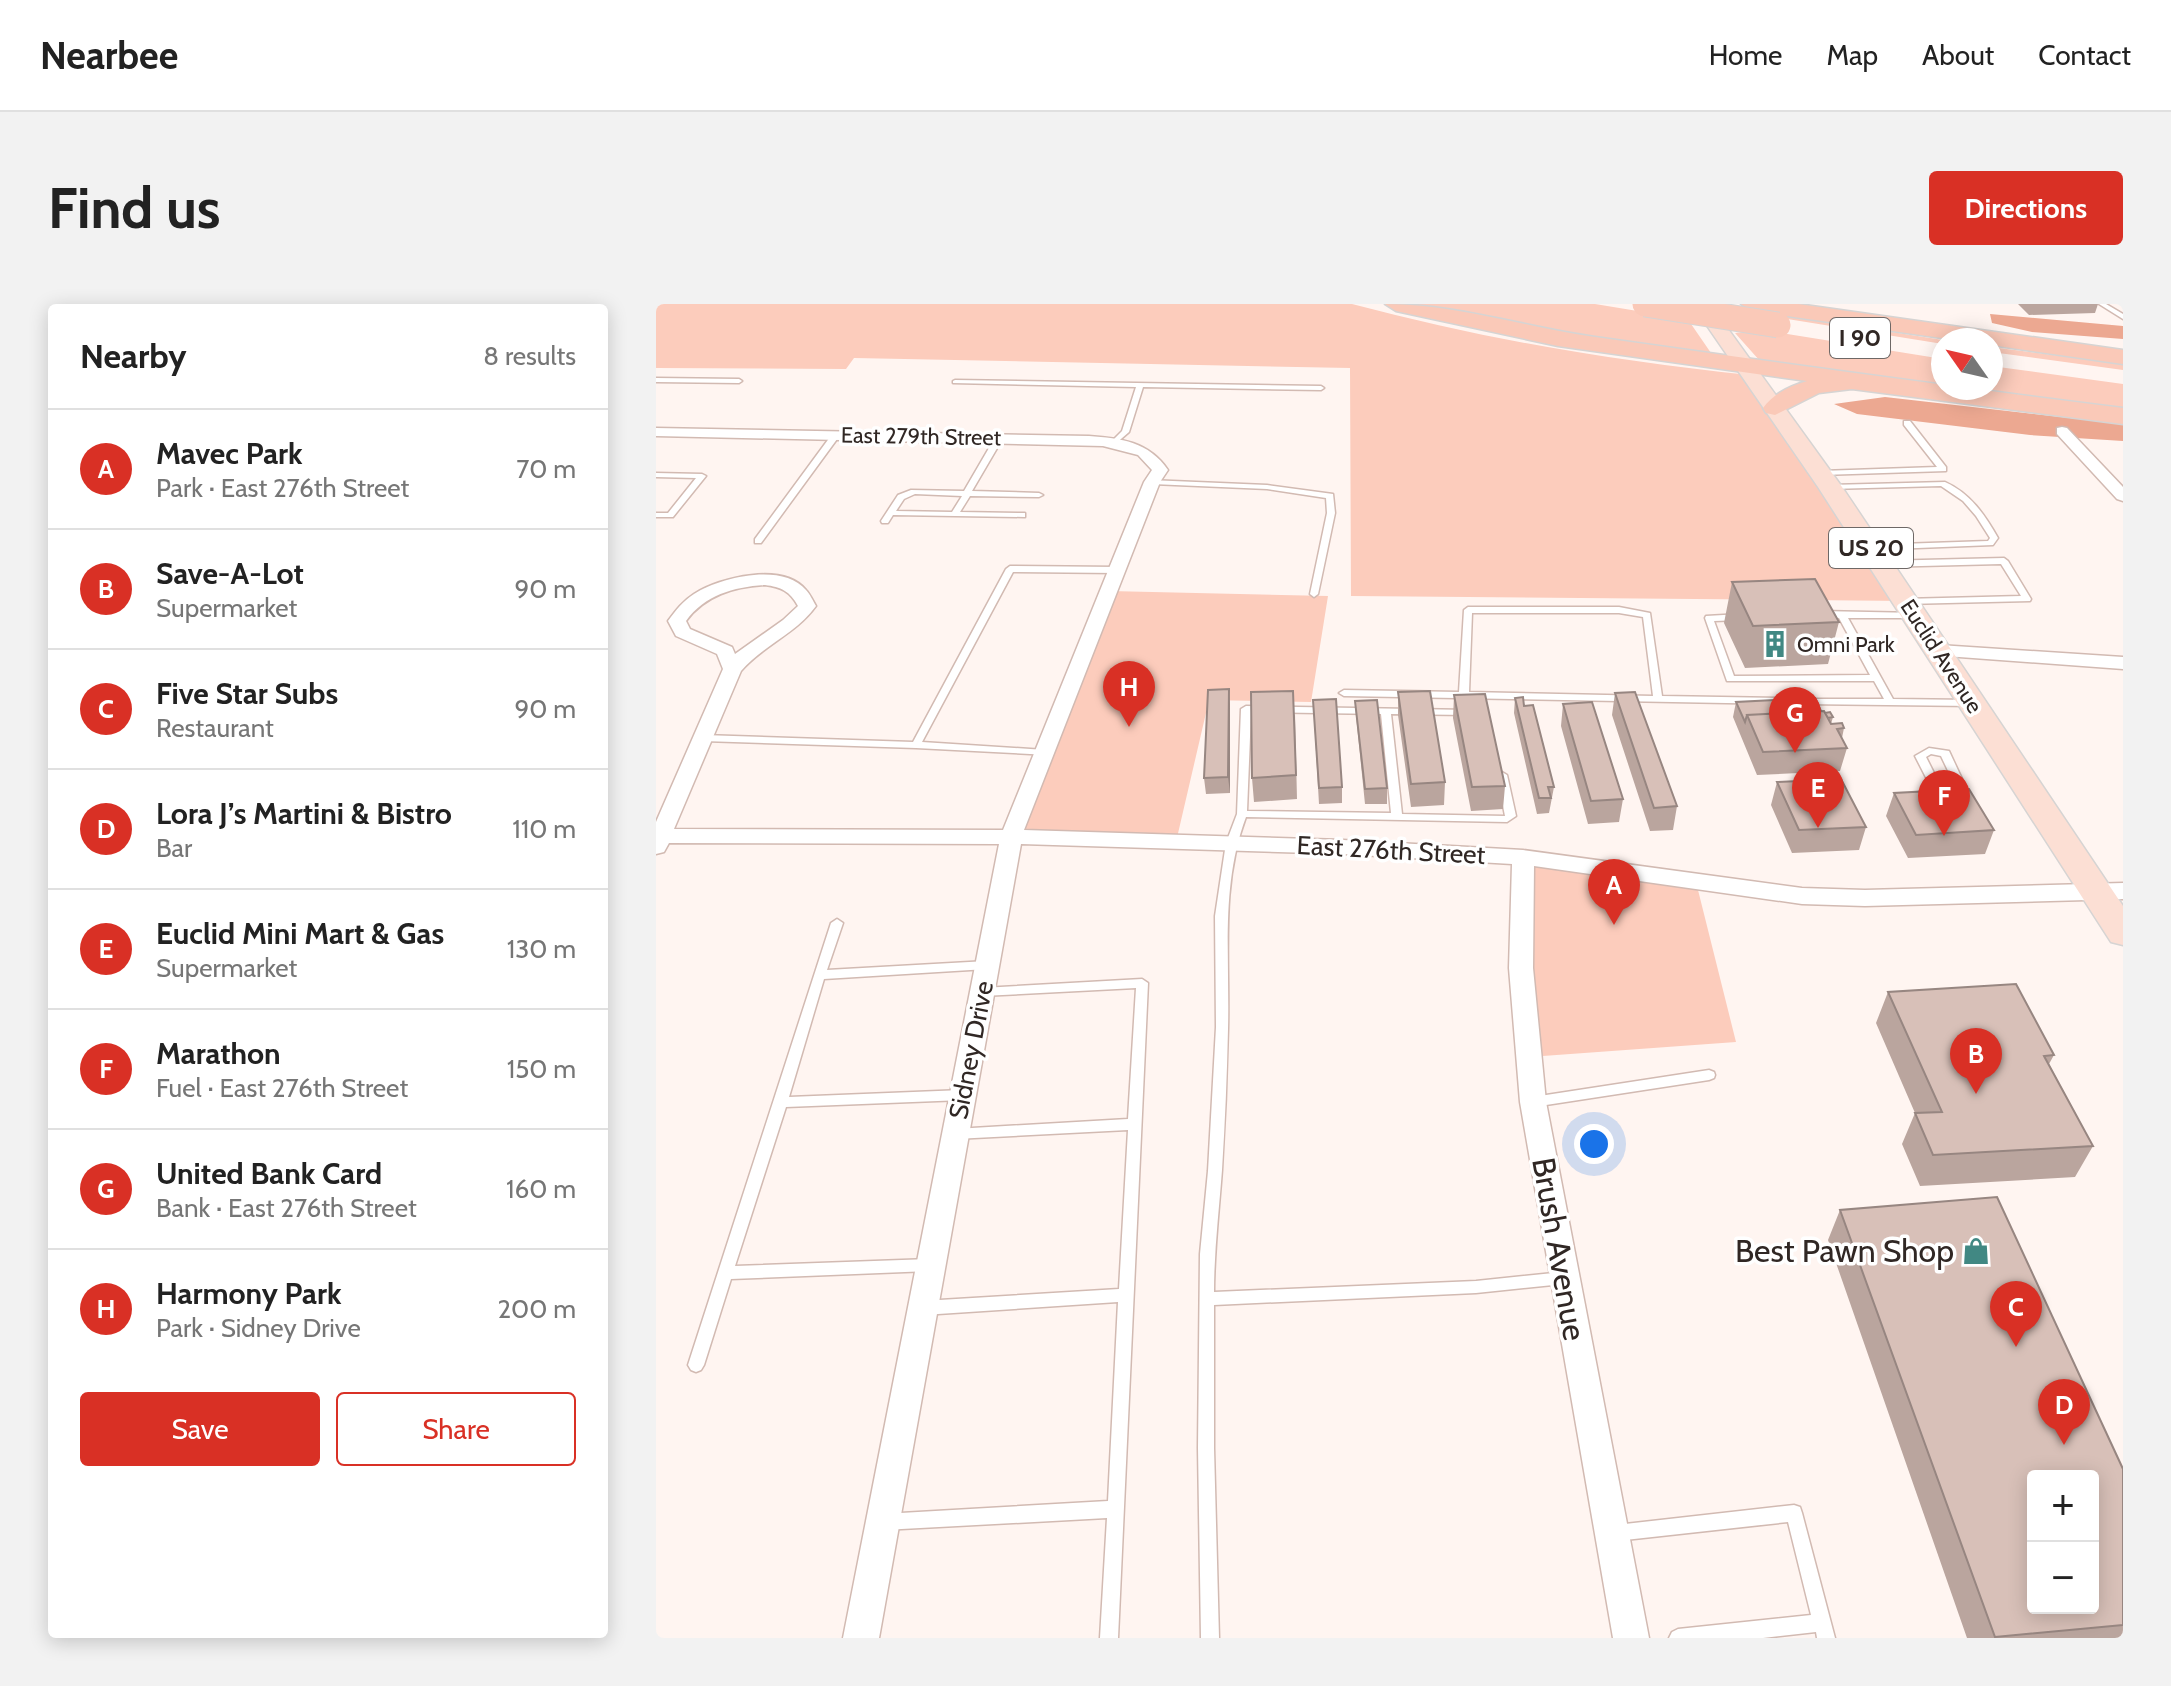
<!DOCTYPE html>
<html lang="en">
<head>
<meta charset="utf-8">
<style>
  :root { --surface:#fff; --page:#f2f2f2; --text:#222; --muted:#767676; --line:#e0e0e0; --accent:#d93025 }
  body { margin:0; font-family:Cabin,sans-serif; background:var(--page); color:var(--text) }
  .controls { position:absolute; right:24px; bottom:24px; display:grid; overflow:hidden; border-radius:8px; box-shadow:0 4px 20px #0003 }
  .controls button { width:72px; height:72px; display:grid; place-items:center; padding:0; border:0; border-bottom:2px solid var(--line); background:var(--surface); color:var(--text); font:40px sans-serif }
  .compass { position:absolute; left:1275px; top:24px; width:72px; height:72px; border-radius:50%; background:var(--surface); box-shadow:0 4px 20px #0003; rotate:304deg }
  .you { position:absolute; left:938px; top:840px; width:28px; height:28px; margin:-20px; border:6px solid #fff; border-radius:50%; background:#1a73e8; box-shadow:0 0 0 12px #1a73e833 }
  .badge { display:grid; place-items:center; width:52px; height:52px; border-radius:50%; background:var(--accent); color:#fff; font-size:26px; font-weight:700 }
  .pin { position:absolute; translate:-50% -66px; filter:drop-shadow(0 2px 4px #0008) }
  .pin::after { content:''; position:absolute; top:42px; width:28px; height:24px; background:inherit; clip-path:polygon(0 0,100% 0,50% 100%) }
  .list { margin:0; padding:0; list-style:none }
  h2 { display:flex; justify-content:space-between; align-items:center; height:104px; margin:0; padding:0 32px; font-size:34px }
  h2 small { font-size:26px; font-weight:400; color:var(--muted) }
  .list li { display:grid; grid-template-columns:52px 1fr auto; gap:24px; align-items:center; box-sizing:border-box; height:120px; padding:0 32px; border-top:2px solid var(--line) }
  .list b { display:block; font-size:30px; white-space:nowrap }
  .list p { margin:0; font-size:26px; white-space:nowrap; color:var(--muted) }
  .list em { font-size:26px; font-style:normal; color:var(--muted) }
  .actions { display:flex; gap:16px; padding:24px 32px }
  .actions a { flex:1; padding:18px 0; border:2px solid var(--accent); border-radius:8px; text-align:center; font-size:28px; color:var(--accent) }
  .actions .main { background:var(--accent); color:#fff }
  .map { position:relative; flex:none; width:1467px; height:1334px; overflow:hidden; border-radius:8px }
  header { display:flex; align-items:center; gap:48px; box-sizing:border-box; height:112px; padding:0 40px; background:var(--surface); border-bottom:2px solid var(--line) }
  header strong { font-size:38px }
  nav { display:flex; gap:44px; margin-inline-start:auto; font-size:28px }
  .intro { display:flex; align-items:center; justify-content:space-between; box-sizing:border-box; height:192px; padding:0 48px }
  h1 { margin:0; font-size:56px }
  .button { padding:20px 36px; border-radius:8px; background:var(--accent); color:#fff; font-size:28px; font-weight:700 }
  main { display:flex; gap:48px; padding:0 48px }
  aside { flex:1; background:var(--surface); border-radius:8px; box-shadow:0 4px 20px #0003 }
  .map>svg:first-child { display:block }
  .green { fill:#fcccbc }
  .forest { fill:#eca891 }
  .lines { fill:none; stroke-linecap:round; stroke-linejoin:round }
  .service-casing { stroke:#d2bab2; stroke-width:3 }
  .minor-casing { stroke:#d2bab2; stroke-width:3 }
  .primary-casing { stroke:#d6d4d3; stroke-width:3 }
  .motorway-casing { stroke:#d6d4d3; stroke-width:3 }
  .service { fill:#fff; fill-rule:evenodd }
  .minor { fill:#fff; fill-rule:evenodd }
  .primary { fill:#fcdfd4; fill-rule:evenodd }
  .motorway { fill:#fac9b8; fill-rule:evenodd }
  .motorway-bridge-casing { stroke:#d6d4d3; stroke-width:27; stroke-linecap:butt }
  .motorway-bridge { stroke:#fac9b8; stroke-width:25 }
  .wall { fill:#baa59e }
  .shaded-wall { fill:#978681 }
  .building { fill:#d8c0b8; stroke:#978681; stroke-width:2; fill-rule:evenodd }
  .labels { text-anchor:middle; stroke-width:7; stroke-linejoin:round; paint-order:stroke }
  .far-street-label { font-size:22px; fill:#302724; stroke:#fff }
  .far-poi-label { font-size:22px; fill:#302724; stroke:#fff; text-anchor:start }
  .shield { fill:#fff; stroke:#6e6866; stroke-width:2 }
  .shield-label { font-size:24px; font-weight:bold; fill:#302724 }
  .street-label { font-size:26px; fill:#302724; stroke:#fff }
  .near-street-label { font-size:32px; fill:#302724; stroke:#fff }
  .near-poi-label { font-size:32px; fill:#302724; stroke:#fff; text-anchor:end }
</style>
</head>
<body>
<header>
<strong>Nearbee</strong>
<nav><a>Home</a><a>Map</a><a>About</a><a>Contact</a></nav>
</header>
<div class="intro"><h1>Find us</h1><a class="button">Directions</a></div>
<main>
<aside>
<h2>Nearby<small>8 results</small></h2>
<ul class="list">
<li><span class="badge">A</span><div><b>Mavec Park</b><p>Park · East 276th Street</p></div><em>70 m</em></li>
<li><span class="badge">B</span><div><b>Save-A-Lot</b><p>Supermarket</p></div><em>90 m</em></li>
<li><span class="badge">C</span><div><b>Five Star Subs</b><p>Restaurant</p></div><em>90 m</em></li>
<li><span class="badge">D</span><div><b>Lora J’s Martini &amp; Bistro</b><p>Bar</p></div><em>110 m</em></li>
<li><span class="badge">E</span><div><b>Euclid Mini Mart &amp; Gas</b><p>Supermarket</p></div><em>130 m</em></li>
<li><span class="badge">F</span><div><b>Marathon</b><p>Fuel · East 276th Street</p></div><em>150 m</em></li>
<li><span class="badge">G</span><div><b>United Bank Card</b><p>Bank · East 276th Street</p></div><em>160 m</em></li>
<li><span class="badge">H</span><div><b>Harmony Park</b><p>Park · Sidney Drive</p></div><em>200 m</em></li>
</ul>
<div class="actions"><a class="main">Save</a><a>Share</a></div>
</aside>
<div class="map">
<svg width="1467" height="1334" viewBox="0 0 1467 1334">
  <rect width="100%" height="100%" fill="#fff5f1"/>
  <path class="green" d="M0 0H696C827 35 959 57 1094 71L1250 297 695 292 694 64 198 54 190 65 0 64Z
    M757 0H939L1018 13 1019 18 1033 17 1055 49 960 39Z
    M1108 8 1287 36V40L1106 11Z
    M1107 26 1287 55V84H1335V62L1467 80V108L1104 57 1079 29Z
    M1335 43 1467 60V66L1335 48Z
    M453 287 672 292 655 398 553 396 520 538 355 533Z
    M867 553 1040 578 1080 738 873 753Z"/>
  <path class="forest" d="M1334 10 1467 22V35L1376 28 1336 19Z
    M1229 93 1467 120V137L1374 131 1201 110 1178 100Z"/>
  <g class="lines">
    <g class="service-casing">
      <path id="service" d="M1443 0H1450L1467 10V15Z
        M0 74 83 75 86 77 83 79 0 78Z
        M299 76 665 82 668 84 665 86 487 83 473 128 458 141 454 139 466 127 480 83 297 79V77Z
        M1248 117H1254L1290 163V167L1165 171 1161 169 1165 167 1281 163 1248 121Z
        M177 129 184 131 105 239H99V235Z
        M340 132 347 134 316 187 383 189 387 191 383 193 314 192 304 208 366 209H369V213L237 211 232 219H226L225 217 242 191 255 186 308 187ZM259 190 306 192 296 208 240 207 248 195Z
        M0 169 46 170 50 172 17 213H0V209H12L40 174 0 173Z
        M493 176 611 181 677 190 679 209 662 290 658 293 654 290 671 209 670 194 611 185 496 180 492 178Z
        M1289 178C1314 189 1329 211 1342 234L1337 241 1211 246V242L1214 241 1332 237 1334 234 1320 212 1307 197 1285 182 1174 185 1170 183 1174 181Z
        M1348 254 1352 257 1375 295 1374 297 1250 300 1246 297 1247 295 1365 292 1345 260 1225 263 1221 260 1225 257Z
        M354 262 461 263 465 266 461 269 357 268 266 438 389 446 394 449 393 451 260 444 47 437 42 434 47 431 257 438 350 265Z
        M812 303H963L994 309 1006 392 1127 394 1132 397 1127 400 688 392 683 389 688 386 803 388 808 306ZM816 309H963L987 313 997 392 813 388Z
        M1164 307 1262 309 1263 311 1259 314H1192L1237 395 1316 396 1321 399 1316 402 1146 400 1143 399V395H1228L1218 377H1071L1049 314 1050 312 1085 310 1089 313 1085 316 1058 317 1078 372 1214 371 1183 314 1161 312 1160 310Z
        M590 402 814 406V410L811 411 735 410 746 510 849 512 841 471 846 468 851 471 860 512 851 518 590 513C564 582 574 654 572 725 571 772 569 819 566 866 563 907 558 947 558 988L820 977 907 968 912 970 914 974 912 978 907 980 820 989 558 1001V1144L563 1334H545L542 1144 544 950 552 867 560 723 559 612 570 539 581 510 585 405ZM595 408 725 410 735 509 591 507Z
        M1273 444 1293 447 1314 492 1313 494H1305L1304 492 1285 452 1275 450 1270 453 1290 493 1289 495H1281L1259 452Z
        M181 615 187 619 171 666 331 657 337 661 331 665 168 675 133 793 307 786 312 787 314 791 312 795 307 796 130 803 79 962 274 955 279 957 281 961 279 965 274 967 75 975 48 1061 45 1066 40 1068 35 1066 32 1061 175 619Z
        M486 675 492 679 462 1334H444L451 1214 227 1226 221 1224 219 1218 221 1212 227 1210 452 1197 462 998 267 1011 262 1009 260 1004 262 999 267 997 463 985 472 826 299 835 294 834 292 830 294 826 299 825 472 815 480 684 326 692 320 688 326 684Z
        M1053 766 1058 768 1059 771 1058 774 1053 776 877 803 872 802 870 798 872 794 877 793Z
        M1138 1201 1144 1203 1146 1209 1179 1334H1161L1160 1328 1107 1334H1013L1016 1328 1022 1325 1155 1311 1132 1218 960 1237 954 1235 952 1229 954 1223 960 1221Z"/>
    </g>
    <g class="minor-casing">
      <path id="minor" d="M1406 123 1411 124 1467 183V197L1461 195 1401 130V124Z
        M0 124 433 132C465 134 493 138 512 166L504 178 368 526 687 536 867 546 1146 584 1209 586 1467 579V595L1209 602 1146 600 878 562 877 664 890 798 993 1334H957L864 798 853 664 856 560 687 550 365 540 223 1334H187L343 540 13 539 8 548 0 550V518L67 365 61 350 20 332 12 317C20 306 27 297 38 290 64 273 127 258 150 286 154 290 157 297 160 302 140 330 107 341 85 367L18 525 347 526 488 178 496 166 482 151 447 142 0 132ZM109 281C125 283 134 287 142 302L127 316 79 350 76 343 34 325 30 317C49 291 78 283 109 281Z
        M1283 341 1467 353V365L1276 351 1274 347Z"/>
    </g>
    <g class="primary-casing">
      <path id="primary" d="M1036 0H1054L1186 183 1467 602V641L1455 638 1162 183Z"/>
    </g>
    <g class="motorway-casing">
      <path id="motorway" d="M729 0C800 0 868 23 939 33 1116 58 1290 82 1467 104V120L1196 85 1163 89 1119 111 1110 109 1107 104C1117 90 1134 82 1151 77L902 42 740 7Z
        M1085 0H1142L1467 46V60L1335 41V36H1300L1096 7Z"/>
    </g>
    <use href="#service" class="service"/>
    <use href="#minor" class="minor"/>
    <use href="#primary" class="primary"/>
    <use href="#motorway" class="motorway"/>
    <g class="motorway-bridge-casing">
      <path id="motorway-bridge" d="M989 0 1122 21"/>
    </g>
    <use href="#motorway-bridge" class="motorway-bridge"/>
  </g>
  <path class="wall" d="M1362 0H1442L1439 9 1373 11Z
    M1076 278 1183 318 1172 360 1089 364 1068 319Z
    M742 388 789 478 788 501 755 503 742 411Z
    M959 389 1021 502 1017 526 994 527 956 411Z
    M798 391 849 482 847 505 815 507 797 414Z
    M859 394 868 402 898 483 893 509 881 510 858 409Z
    M657 396 686 483V499L663 500Z
    M699 397 731 484V500H709L700 412Z
    M1080 398 1165 407 1177 413 1175 420 1188 424 1186 434 1191 444 1184 467 1101 471 1077 413Z
    M574 400V489L550 490 548 474Z
    M907 400 967 495 963 518 932 520 905 422Z
    M639 410 641 495 598 498 596 474Z
    M1121 478 1210 523 1203 546 1136 549 1115 501Z
    M1238 489 1338 526 1329 550 1252 554 1230 512Z
    M1232 688 1398 751 1393 760 1437 842 1419 873 1264 882 1246 840 1259 809 1220 719Z
    M1184 906 1467 1165V1334H1311L1172 936Z"/>
  <path class="shaded-wall" d="M573 385 574 400V489L572 473Z"/>
  <path class="building" d="M1159 275 1183 318 1097 322 1076 278Z
    M573 385 572 473 548 474 552 386Z
    M637 387 640 471 596 474 595 388Z
    M774 387 789 478 755 480 742 388Z
    M979 388 1021 502 998 504 959 389Z
    M829 390 849 482 816 483 798 391Z
    M867 393 868 402 877 401 898 483H892L895 494H883L859 394Z
    M1159 394 1165 407 1091 411 1089 418 1080 398Z
    M680 395 686 483 663 484 657 396Z
    M721 396 731 484 709 485 699 397Z
    M936 398 967 495 935 497 907 400Z
    M1168 407 1175 420 1186 419 1188 424 1181 425 1191 444 1107 448 1091 411Z
    M1174 408 1177 413 1172 414 1169 409Z
    M1185 475 1210 523 1143 526 1121 478Z
    M1313 485 1338 526 1260 531 1238 489Z
    M1360 680 1398 751 1388 752 1437 842 1277 851 1259 809 1286 808 1232 688Z
    M1341 893 1467 1165V1321L1339 1333 1184 906ZM1377 1172H1437V1304H1377Z"/>
  <defs>
    <g id="building-bare" transform="scale(2.16)"><path d="M-4-6H4V6H1V3H-1V6H-4ZM-2.5-4.3h1.7v1.8h-1.7ZM.8-4.3h1.7v1.8H.8ZM-2.5-1h1.7V.8h-1.7ZM.8-1h1.7V.8H.8Z" fill="#418883" stroke="#fff" stroke-width="2.5" paint-order="stroke"/></g>
    <g id="shop-bare" transform="scale(2.16)"><path d="M-5-2.5h2.3a2.7 3.5 0 0 1 5.4 0H5L5.5 6h-11ZM-1.5-2.5h3a1.5 2.3 0 0 0-3 0Z" fill="#418883" stroke="#fff" stroke-width="2.5" paint-order="stroke"/></g>
  </defs>
  <g fill-rule="evenodd">
    <use href="#building-bare" x="1119" y="340"/>
    <use href="#shop-bare" x="1320" y="947"/>
  </g>
  <g class="labels">
    <g class="far-street-label">
      <text transform="translate(265 132) rotate(1)" y="8">East 279th Street</text>
      <text transform="translate(1286 352) rotate(57)" y="8">Euclid Avenue</text>
    </g>
    <g class="far-poi-label">
      <text x="1141" y="348">Omni Park</text>
    </g>
    <g class="shield">
      <rect x="1174" y="14" width="60" height="40" rx="6"/>
      <rect x="1173" y="224" width="84" height="40" rx="6"/>
    </g>
    <g class="shield-label">
      <text x="1204" y="42">I 90</text>
      <text x="1215" y="252">US 20</text>
    </g>
    <g class="street-label">
      <text transform="translate(735 546) rotate(3)" y="9">East 276th Street</text>
      <text transform="translate(315 746) rotate(-79)" y="9">Sidney Drive</text>
    </g>
    <g class="near-street-label">
      <text transform="translate(903 945) rotate(80)" y="11">Brush Avenue</text>
    </g>
    <g class="near-poi-label">
      <text x="1298" y="958">Best Pawn Shop</text>
    </g>
  </g>
</svg>
<div class="controls">
<button>+</button>
<button>−</button>
</div>
<svg class="compass" viewBox="-18 -18 36 36"><path d="M0-13l5 13h-10z" fill="#e53935"/><path d="M0 13l5-13h-10z" fill="#767676"/></svg>
<div class="you"></div>
<div class="pin badge" style="left:958px;top:621px">A</div>
<div class="pin badge" style="left:1320px;top:790px">B</div>
<div class="pin badge" style="left:1360px;top:1043px">C</div>
<div class="pin badge" style="left:1408px;top:1141px">D</div>
<div class="pin badge" style="left:1162px;top:524px">E</div>
<div class="pin badge" style="left:1288px;top:532px">F</div>
<div class="pin badge" style="left:1139px;top:449px">G</div>
<div class="pin badge" style="left:473px;top:423px">H</div>
</div>
</main>
</body>
</html>
